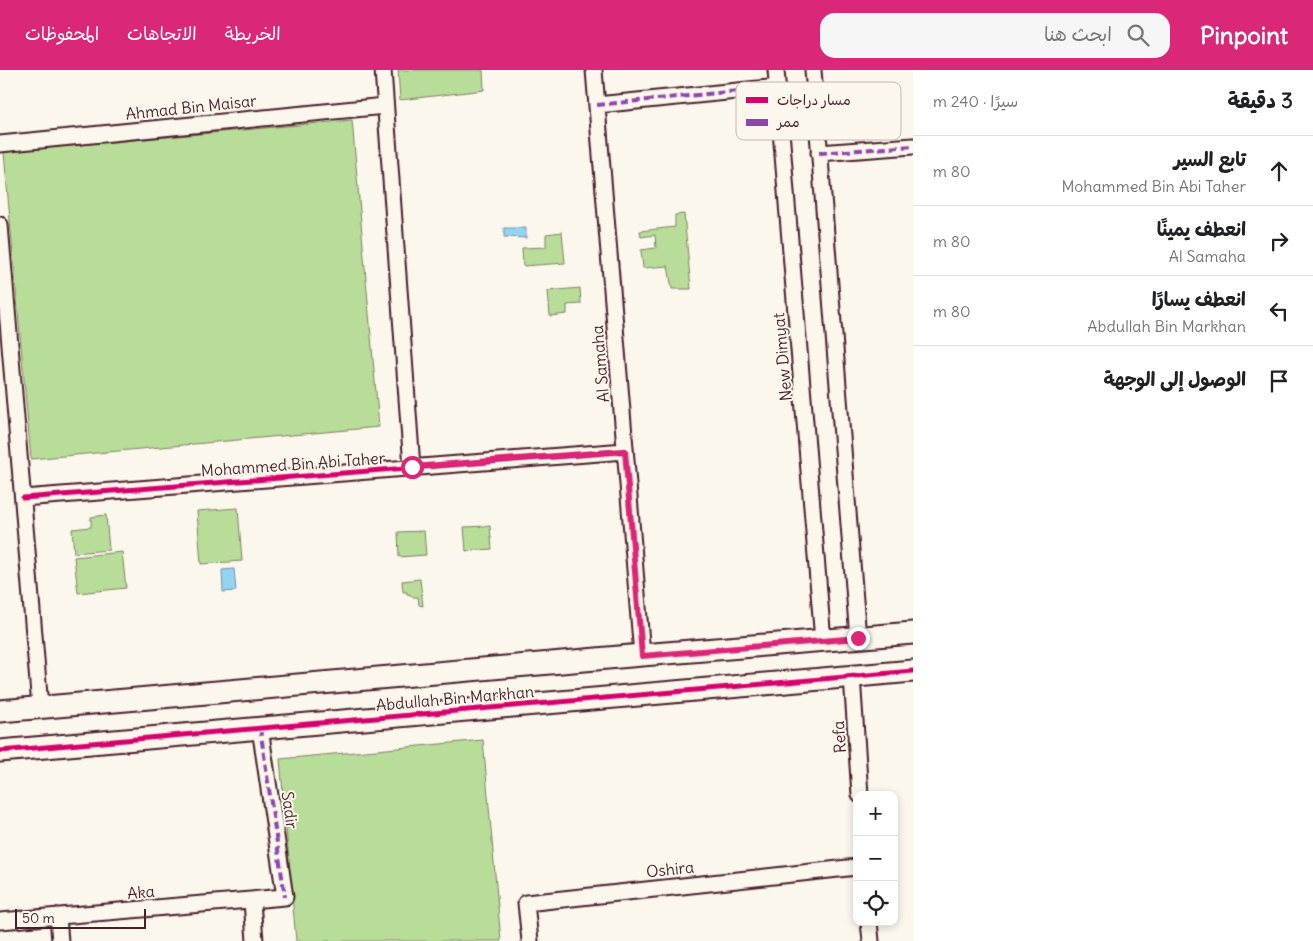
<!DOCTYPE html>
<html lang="ar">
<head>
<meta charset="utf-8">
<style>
  :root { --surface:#fff; --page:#f6f6f6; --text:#202124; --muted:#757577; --line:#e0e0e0; --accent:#db2777 }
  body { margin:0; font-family:Delius,"Playpen Sans Arabic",sans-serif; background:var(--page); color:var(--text); direction:rtl }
  .controls { position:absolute; right:15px; bottom:15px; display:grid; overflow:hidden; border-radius:10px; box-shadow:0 2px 8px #0003 }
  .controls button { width:45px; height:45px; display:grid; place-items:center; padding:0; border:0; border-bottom:1px solid var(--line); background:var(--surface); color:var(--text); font:25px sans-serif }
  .scale { position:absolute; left:15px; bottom:12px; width:131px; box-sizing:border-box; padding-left:5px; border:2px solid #4a1f2b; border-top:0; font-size:14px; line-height:18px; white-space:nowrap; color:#4a1f2b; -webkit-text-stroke:4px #fbf7ec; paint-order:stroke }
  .stop { position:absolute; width:15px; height:15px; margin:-11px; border:4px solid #db2777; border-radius:50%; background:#fff }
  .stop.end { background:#db2777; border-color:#fff; box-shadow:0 1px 5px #0008 }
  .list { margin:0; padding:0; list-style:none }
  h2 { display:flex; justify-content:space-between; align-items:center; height:65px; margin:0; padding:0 20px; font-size:21px }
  h2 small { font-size:16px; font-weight:400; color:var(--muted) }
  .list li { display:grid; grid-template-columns:32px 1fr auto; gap:15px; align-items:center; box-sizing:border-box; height:70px; padding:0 20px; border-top:1px solid var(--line) }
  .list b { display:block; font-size:19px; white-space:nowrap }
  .list p { margin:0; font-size:16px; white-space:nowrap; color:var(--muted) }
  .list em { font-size:16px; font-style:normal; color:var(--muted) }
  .icon { flex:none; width:28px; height:28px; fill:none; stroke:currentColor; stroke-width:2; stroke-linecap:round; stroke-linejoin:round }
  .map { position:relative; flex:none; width:913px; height:871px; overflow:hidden; direction:ltr }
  header { display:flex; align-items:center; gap:30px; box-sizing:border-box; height:70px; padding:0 25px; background:var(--accent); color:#fff }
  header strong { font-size:24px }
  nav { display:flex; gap:28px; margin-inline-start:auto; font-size:18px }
  .search { width:350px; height:45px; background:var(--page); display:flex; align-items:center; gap:12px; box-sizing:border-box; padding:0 18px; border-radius:15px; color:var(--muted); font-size:19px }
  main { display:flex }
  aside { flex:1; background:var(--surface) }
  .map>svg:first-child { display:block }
  .green { fill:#b7dd99; stroke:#807e62 }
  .water { fill:#92d4f4; stroke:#758ca4 }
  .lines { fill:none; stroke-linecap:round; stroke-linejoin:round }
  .street-casing { stroke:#4a1f2b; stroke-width:19 }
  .secondary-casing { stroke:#4a1f2b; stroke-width:25 }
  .street { stroke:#fbf7ec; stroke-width:15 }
  .secondary { stroke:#fbf7ec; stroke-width:21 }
  .quiet { stroke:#8e44ad; stroke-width:4; stroke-dasharray:8 4; stroke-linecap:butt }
  .cycleway-casing { stroke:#fbf7ec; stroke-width:8 }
  .cycleway { stroke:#d6006c; stroke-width:5 }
  .route { stroke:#db2777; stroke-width:6 }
  .labels { text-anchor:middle; stroke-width:4; stroke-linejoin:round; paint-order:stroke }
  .street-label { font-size:16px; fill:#4a1f2b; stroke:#fbf7ec }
  .key { fill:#fbf7ec; stroke:#c6b6b2; stroke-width:1 }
  .key-label { font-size:14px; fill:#4a1f2b }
</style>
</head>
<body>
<header>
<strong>Pinpoint</strong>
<div class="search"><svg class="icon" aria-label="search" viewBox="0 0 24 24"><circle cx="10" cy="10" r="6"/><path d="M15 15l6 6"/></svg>ابحث هنا</div>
<nav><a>الخريطة</a><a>الاتجاهات</a><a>المحفوظات</a></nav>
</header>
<main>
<aside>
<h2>3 دقيقة<small>سيرًا · 240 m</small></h2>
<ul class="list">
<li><svg class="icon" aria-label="ahead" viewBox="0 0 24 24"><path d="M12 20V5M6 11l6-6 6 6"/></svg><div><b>تابع السير</b><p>Mohammed Bin Abi Taher</p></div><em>80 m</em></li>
<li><svg class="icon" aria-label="right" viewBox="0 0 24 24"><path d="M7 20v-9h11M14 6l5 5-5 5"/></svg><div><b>انعطف يمينًا</b><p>Al Samaha</p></div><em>80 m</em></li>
<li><svg class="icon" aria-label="left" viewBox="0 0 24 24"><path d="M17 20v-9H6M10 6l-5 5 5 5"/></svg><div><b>انعطف يسارًا</b><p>Abdullah Bin Markhan</p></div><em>80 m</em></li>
<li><svg class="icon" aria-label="arrive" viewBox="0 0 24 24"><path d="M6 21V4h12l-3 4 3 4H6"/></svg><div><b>الوصول إلى الوجهة</b></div></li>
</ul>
</aside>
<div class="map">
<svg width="913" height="871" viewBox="0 0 913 871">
  <rect width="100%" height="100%" fill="#fbf7ec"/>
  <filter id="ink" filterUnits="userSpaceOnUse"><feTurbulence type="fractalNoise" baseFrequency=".02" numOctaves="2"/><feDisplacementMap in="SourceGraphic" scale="10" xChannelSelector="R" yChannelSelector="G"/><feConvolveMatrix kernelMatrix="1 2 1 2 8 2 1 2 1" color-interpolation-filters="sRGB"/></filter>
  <g filter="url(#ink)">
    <path class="green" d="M398 0H483L484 20 400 30Z
      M352 50 379 357 31 389 4 82Z
      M684 144 691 219H672L668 196 643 198 641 180 656 178 655 165 641 167 640 161 675 157V145Z
      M562 162 565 193 523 196 522 178 546 177V164Z
      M580 218 581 234 567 235V244L550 246 548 221Z
      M238 438 242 491 201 494 197 441Z
      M106 445 109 480 74 483 72 459 91 457V447Z
      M490 456 492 479 466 481 464 457Z
      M424 461 426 485 399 487 398 462Z
      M122 482 126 518 78 523 74 487Z
      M420 509 423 536 419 535 418 527H412L411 525 407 524V522H403L402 511Z
      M483 670 501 871H296L280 689Z"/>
    <path class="water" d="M504 158H526V168L504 167Z
      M234 499 236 521 223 522 222 500Z"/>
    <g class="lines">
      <g class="street-casing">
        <path id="street" d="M383 0 412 397
          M594 0 642 585
          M776 0 823 571
          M813 0 858 568
          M597 35 778 17
          M0 74 385 36
          M819 83 913 76
          M0 155 40 637
          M23 428 625 381
          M852 606 860 725
          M252 831 255 871
          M58 847 60 871
          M0 851 285 827 260 658
          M869 852 871 871
          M530 871 526 833 857 797"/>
      </g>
      <g class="secondary-casing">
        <path id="secondary" d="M0 641 642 585 913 563
          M0 681 913 601"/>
      </g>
      <use href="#street" class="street"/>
      <use href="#secondary" class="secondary"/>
      <path class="quiet" d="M597 35 778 17
        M819 83 913 76
        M260 658 285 827"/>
      <g class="cycleway-casing">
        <path id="cycleway" d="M23 428 625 381
          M0 681 913 601"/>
      </g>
      <use href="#cycleway" class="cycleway"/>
    </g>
  </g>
  <g class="lines" filter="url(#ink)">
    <path class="route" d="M412 397 625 381 642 586 858 568"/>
  </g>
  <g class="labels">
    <g class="street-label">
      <text transform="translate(191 37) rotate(-6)" y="6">Ahmad Bin Maisar</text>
      <text transform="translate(782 287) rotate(-95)" y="6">New Dimyat</text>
      <text transform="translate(600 294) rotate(-95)" y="6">Al Samaha</text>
      <text transform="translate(293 394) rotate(-4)" y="6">Mohammed Bin Abi Taher</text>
      <text transform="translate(455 628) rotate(-5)" y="6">Abdullah Bin Markhan</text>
      <text transform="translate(839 667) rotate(-94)" y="6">Refa</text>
      <text transform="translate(290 740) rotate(82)" y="6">Sadir</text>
      <text transform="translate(670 799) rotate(-6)" y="6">Oshira</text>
      <text transform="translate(141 822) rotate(-5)" y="6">Aka</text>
    </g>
  </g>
  <rect x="736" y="12" width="165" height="58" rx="8" class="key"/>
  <rect x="746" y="27" width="22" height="6" fill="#d6006c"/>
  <rect x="746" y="49" width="22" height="7" fill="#8e44ad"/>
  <g class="key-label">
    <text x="777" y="35">مسار دراجات</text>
    <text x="777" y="57">ممر</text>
  </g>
</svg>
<div class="controls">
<button>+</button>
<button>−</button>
<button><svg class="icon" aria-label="locate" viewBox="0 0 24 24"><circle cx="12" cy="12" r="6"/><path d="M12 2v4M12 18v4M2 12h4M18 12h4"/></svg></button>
</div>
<div class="scale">50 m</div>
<div class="stop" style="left:412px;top:397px"></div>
<div class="stop end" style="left:858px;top:568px"></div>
</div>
</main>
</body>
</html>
